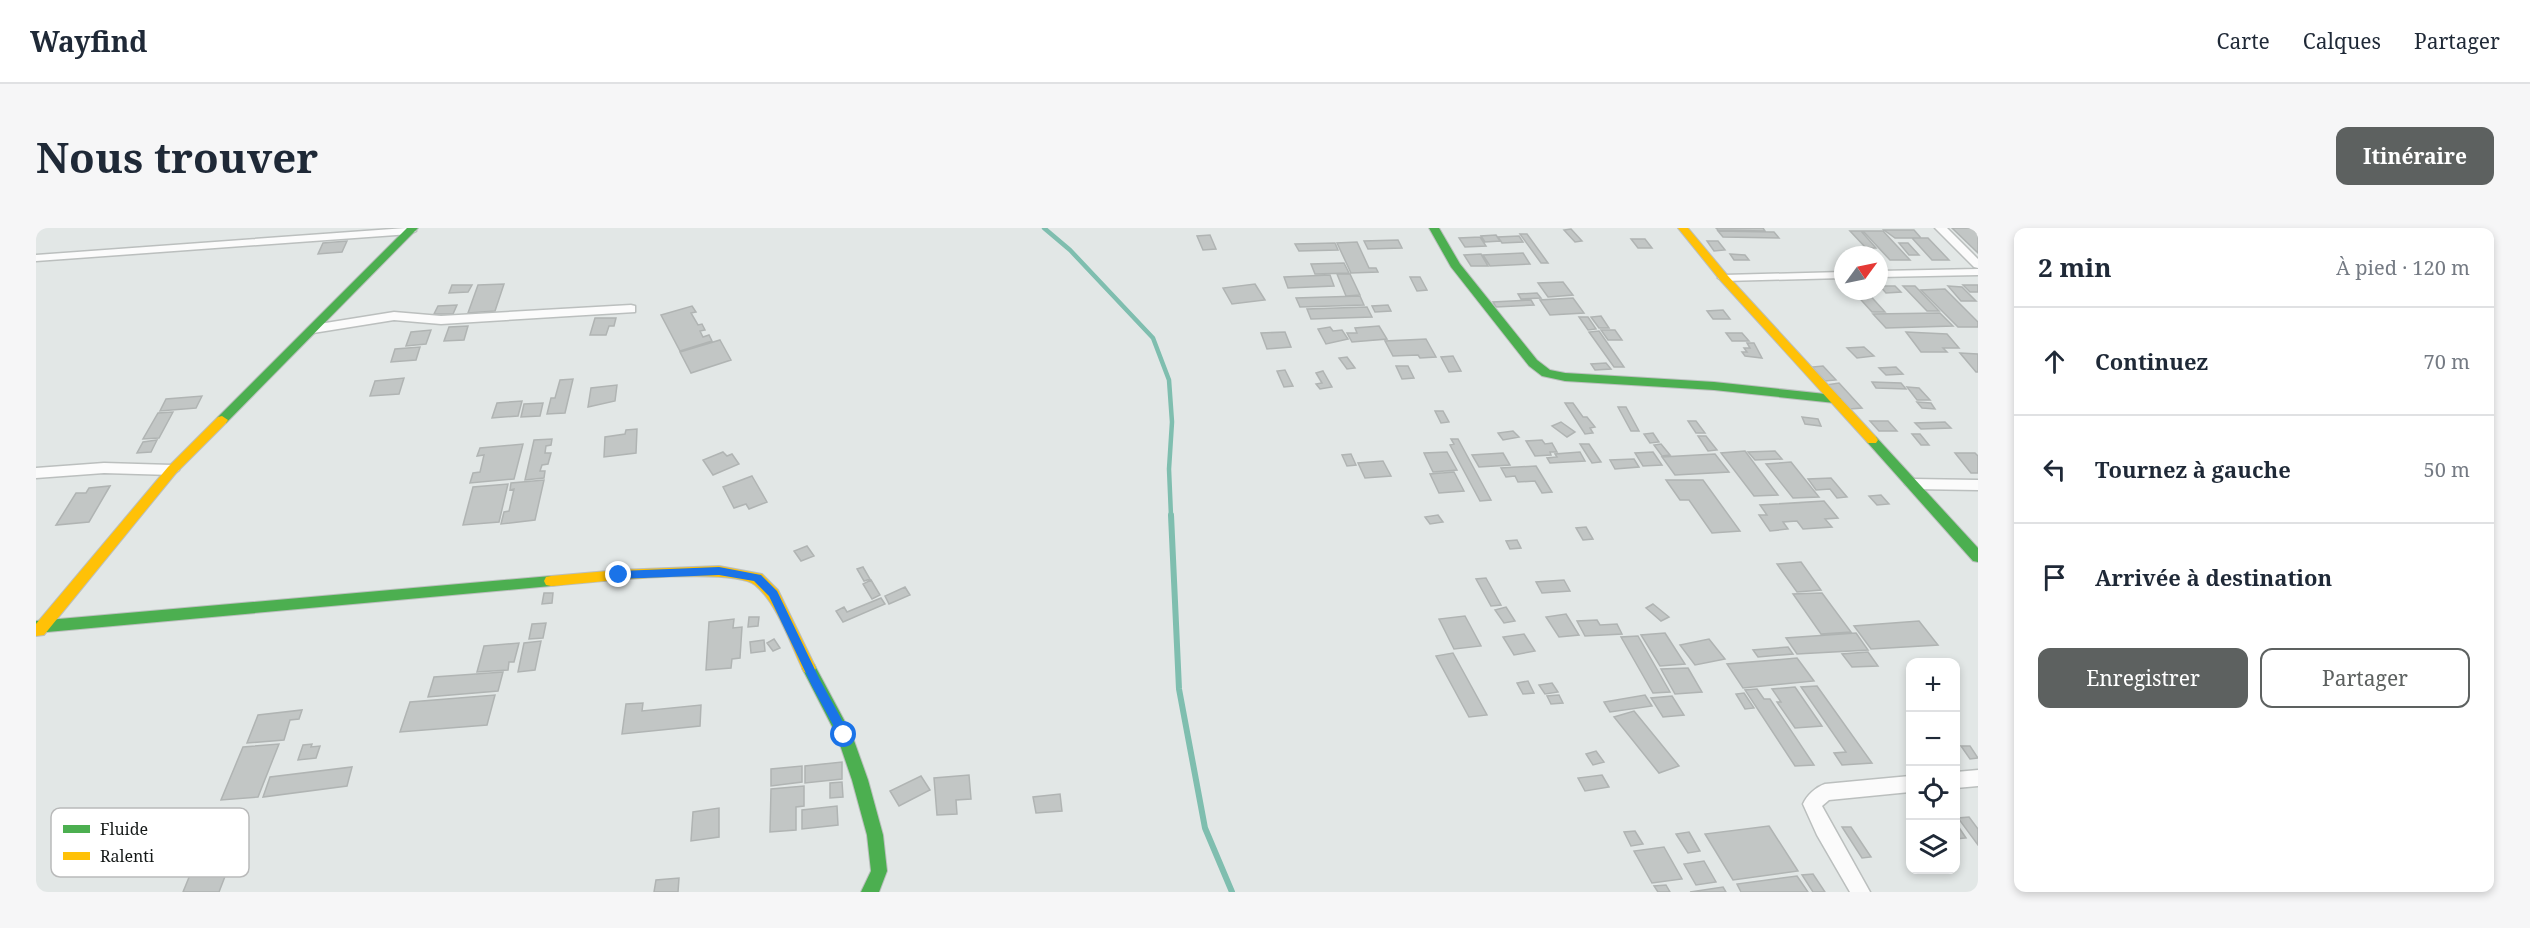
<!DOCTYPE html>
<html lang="fr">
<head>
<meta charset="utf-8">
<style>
  :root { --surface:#fff; --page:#f6f6f7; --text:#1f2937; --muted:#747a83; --line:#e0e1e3; --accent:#5d6160 }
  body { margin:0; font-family:"Noto Serif",serif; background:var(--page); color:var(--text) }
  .controls { position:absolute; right:18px; bottom:18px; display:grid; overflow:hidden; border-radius:12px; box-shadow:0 3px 9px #0003 }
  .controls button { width:54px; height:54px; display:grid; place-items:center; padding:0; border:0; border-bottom:2px solid var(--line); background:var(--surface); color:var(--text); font:30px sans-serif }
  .compass { position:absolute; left:1798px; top:18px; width:54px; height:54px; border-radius:50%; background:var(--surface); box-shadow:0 3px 9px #0003; rotate:57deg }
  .stop { position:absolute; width:18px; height:18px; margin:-14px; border:4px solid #1a73e8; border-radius:50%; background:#fff }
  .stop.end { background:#1a73e8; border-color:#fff; box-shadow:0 2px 6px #0008 }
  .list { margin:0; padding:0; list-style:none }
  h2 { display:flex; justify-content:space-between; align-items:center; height:78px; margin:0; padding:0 24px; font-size:26px }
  h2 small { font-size:20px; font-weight:400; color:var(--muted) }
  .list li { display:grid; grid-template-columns:39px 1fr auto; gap:18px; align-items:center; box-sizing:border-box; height:108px; padding:0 24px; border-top:2px solid var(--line) }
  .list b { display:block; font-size:22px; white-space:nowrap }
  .list em { font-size:20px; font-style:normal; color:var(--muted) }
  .actions { display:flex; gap:12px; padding:18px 24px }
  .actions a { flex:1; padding:14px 0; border:2px solid var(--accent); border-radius:12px; text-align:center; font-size:21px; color:var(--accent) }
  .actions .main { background:var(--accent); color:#fff }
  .icon { flex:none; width:33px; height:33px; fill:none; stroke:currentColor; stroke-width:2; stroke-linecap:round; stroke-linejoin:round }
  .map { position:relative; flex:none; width:1942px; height:664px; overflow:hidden; border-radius:12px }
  header { display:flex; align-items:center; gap:36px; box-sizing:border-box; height:84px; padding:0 30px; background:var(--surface); border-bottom:2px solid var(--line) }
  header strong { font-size:28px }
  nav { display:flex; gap:33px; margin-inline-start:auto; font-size:21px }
  .intro { display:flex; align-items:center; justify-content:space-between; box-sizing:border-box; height:144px; padding:0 36px }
  h1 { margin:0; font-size:42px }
  .button { padding:15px 27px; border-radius:12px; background:var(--accent); color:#fff; font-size:21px; font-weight:700 }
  main { display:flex; gap:36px; padding:0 36px }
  aside { flex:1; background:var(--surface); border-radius:12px; box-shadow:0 3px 9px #0003 }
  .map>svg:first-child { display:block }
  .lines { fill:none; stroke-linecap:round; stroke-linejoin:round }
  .stream-far1 { stroke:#7fbeaf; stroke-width:4.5 }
  .stream { stroke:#7fbeaf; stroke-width:6 }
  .building { fill:#c2c6c5; stroke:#b0b4b3; stroke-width:1.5 }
  .street-casing { stroke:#bbbfbe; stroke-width:3 }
  .fast-casing { stroke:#bbbfbe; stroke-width:2 }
  .slow-casing { stroke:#bbbfbe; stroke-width:2 }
  .street { fill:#fbfbfb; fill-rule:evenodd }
  .fast { fill:#4caf50; fill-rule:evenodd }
  .slow { fill:#ffc107; fill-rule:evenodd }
  .route { fill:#1a73e8 }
  .key { fill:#fff; stroke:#b9baba; stroke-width:1.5 }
  .key-label { font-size:16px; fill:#151918 }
</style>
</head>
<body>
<header>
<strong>Wayfind</strong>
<nav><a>Carte</a><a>Calques</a><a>Partager</a></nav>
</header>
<div class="intro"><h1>Nous trouver</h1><a class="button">Itinéraire</a></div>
<main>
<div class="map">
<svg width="1942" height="664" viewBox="0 0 1942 664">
  <rect width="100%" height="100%" fill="#e2e7e6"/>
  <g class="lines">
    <path class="stream-far1" d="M1008 0 1034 22 1117 110 1133 152 1136 194 1133 241 1135 288"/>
    <path class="stream" d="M1135 287 1143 461 1169 600 1196 664"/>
  </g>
  <path class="building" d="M1680 0H1727L1729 3 1682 2Z
    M1916 0H1936L1942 6V25Z
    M1535 1 1546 13 1539 14 1528 2Z
    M1848 2H1878L1885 10H1859Z
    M1682 3 1738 4 1743 10 1687 9Z
    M1814 3H1825L1840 20H1830Z
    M1827 3H1847L1874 32H1854Z
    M1484 6H1491L1512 35H1505Z
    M1174 7 1180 21 1167 22 1161 8Z
    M1460 7 1464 13 1449 14 1445 8Z
    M1483 8 1487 14 1466 15 1462 9Z
    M1444 9 1450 18 1429 19 1423 10Z
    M1876 10H1892L1913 32H1896Z
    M1595 11H1609L1616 20H1602Z
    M1362 12 1366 20 1332 21 1328 13Z
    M311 13 306 24 282 26 287 15Z
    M1671 13H1682L1689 22 1678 23Z
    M1321 14 1333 40H1340L1342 44 1315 45 1301 15Z
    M1299 15 1302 22 1263 23 1259 16Z
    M1863 15H1872L1883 27H1873Z
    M1487 25 1494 36 1454 38 1447 27Z
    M1445 26 1452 38H1435L1428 27Z
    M1694 26 1709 27 1713 32H1698Z
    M1308 35 1313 45 1279 46 1275 36Z
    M1301 46H1314L1324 67 1310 68Z
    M1294 47 1298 58 1252 60 1248 49Z
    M1374 49H1384L1391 62 1381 63Z
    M1527 54 1537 67 1512 69 1502 55Z
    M468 56 459 83 432 85 442 57Z
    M1219 56 1229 72 1196 76 1187 60Z
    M416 57H436L432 64 413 65Z
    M1927 57H1942V64H1934Z
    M1844 58H1859L1865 64 1850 65Z
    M1867 58H1879L1903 83H1891Z
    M1912 58 1926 59 1940 73H1925Z
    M1909 61 1942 94V99H1922L1885 62Z
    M1817 63H1830L1849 84H1836Z
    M1501 65 1505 70 1485 71 1482 66Z
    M1324 68 1328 77 1264 79 1260 70Z
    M1537 70 1548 85 1514 87 1504 72Z
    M1495 72 1498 77 1460 79 1457 74Z
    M421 77 417 86H398L402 78Z
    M1352 77 1355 83 1339 84 1336 78Z
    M656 78 660 84 655 85 662 97 666 96 669 102 664 103 667 109 673 107 676 113 644 123 625 87Z
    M1331 79 1336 89 1275 91 1271 81Z
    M1687 82 1694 91H1677L1671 83Z
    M1904 85 1917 98 1850 100 1837 86Z
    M1565 88 1573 100H1563L1555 89Z
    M1543 89H1552L1560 101 1552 102Z
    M559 90H580L578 98H573L570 107H554Z
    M432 98 428 112 408 113 413 99Z
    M1343 98 1351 111 1316 114 1311 105H1321L1319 100Z
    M1294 99 1297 103 1306 102 1312 111 1290 116 1282 101Z
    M395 102 390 116 370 118 375 104Z
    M1565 102H1579L1586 112H1572Z
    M1563 103 1588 139H1578L1553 104Z
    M1249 104 1255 119 1231 121 1225 105Z
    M1870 104 1911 106 1923 120H1907L1911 124H1885Z
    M1690 105H1706L1713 113H1696Z
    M1390 111 1400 129 1384 130 1382 127 1357 128 1349 113Z
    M684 112 695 132 655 145 644 124Z
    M1711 115H1718L1726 130 1709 128 1706 124H1711L1708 120H1714Z
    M384 119 380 132 355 134 359 121Z
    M1828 119 1838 128 1821 130 1811 120Z
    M1924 125 1942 126V144H1940Z
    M1417 128 1425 143 1413 144 1405 129Z
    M1311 129 1319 140 1311 141 1303 130Z
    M1570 135 1575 141 1559 142 1555 136Z
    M1360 138H1372L1378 150 1366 151Z
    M1787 138 1800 152 1789 153 1776 139Z
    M1860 139 1867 146 1850 147 1843 140Z
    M1249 142 1257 158 1248 159 1241 143Z
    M1287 143 1296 159 1284 161 1280 156 1286 155 1280 145Z
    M368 150 363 166 334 168 339 153Z
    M537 151 529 185 511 186 515 170H519L524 152Z
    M1836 154 1865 155 1870 161 1840 160Z
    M1803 155 1826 180 1813 181 1790 157Z
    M581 157 579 173 552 179 555 160Z
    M1871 159 1883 160 1894 172H1881Z
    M166 168 160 180 124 183 130 171Z
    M486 173 482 188 456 190 461 175Z
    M1881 174 1895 175 1899 181 1886 180Z
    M507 175 504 188 485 189 488 176Z
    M1529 175H1537L1547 189H1551L1559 199 1554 200 1557 205 1549 206Z
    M1582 179H1590L1603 203H1595Z
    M1399 183H1407L1413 194 1405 195Z
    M137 184 123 210 107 211 122 185Z
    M1766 189 1782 191 1785 198 1769 196Z
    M1652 193H1660L1669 205H1660Z
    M1834 193H1852L1861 203H1843Z
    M1525 194 1539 204 1531 209 1516 198Z
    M1909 194 1915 200 1885 201 1879 195Z
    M601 201 600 225 568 229 569 209 589 206 590 202Z
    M1477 203 1483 209 1467 212 1462 205Z
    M1617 205 1623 214 1614 215 1608 206Z
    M1876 206H1884L1893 217H1885Z
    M1662 208H1670L1681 222 1672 223Z
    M516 211 515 217 510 218 509 225H515L512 236 506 237 504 243H509L508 250 489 252 498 212Z
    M1415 211H1422L1455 272 1444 273 1414 217 1418 216Z
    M121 212 115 224 101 225 107 214Z
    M1506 212 1509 216 1516 215 1521 224H1514L1515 227 1499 228 1490 213Z
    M487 216 478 251 434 255 437 245 444 244 448 227 441 228 444 220Z
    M1544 216H1553L1565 234 1556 235Z
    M1625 216 1634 227 1626 228 1618 217Z
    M1709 223 1742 267 1718 268 1685 225Z
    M1739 223 1746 231 1719 232 1712 224Z
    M687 224 691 228 696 226 703 236 677 247 667 232Z
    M1411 224 1421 242 1397 244 1388 225Z
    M1544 224 1549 233 1514 235 1511 230 1521 229 1519 226Z
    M1617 224 1626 237 1607 238 1599 225Z
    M1467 225 1474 237 1443 239 1436 227Z
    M1919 225H1939L1942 228V245H1935Z
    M1315 226 1320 237 1311 238 1306 227Z
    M1679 226 1693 244 1639 247 1626 229Z
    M1598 231 1603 239 1579 241 1574 232Z
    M1347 233 1355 248 1329 250 1322 235Z
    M1755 234 1783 269 1757 270 1730 236Z
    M1500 238 1516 264 1506 265 1499 253 1482 254 1479 248 1470 249 1465 240Z
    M1418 244 1428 263 1403 265 1394 246Z
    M716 248 731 274 713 281 710 276 698 280 687 259Z
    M1795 250 1811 269 1801 270 1794 261 1780 262 1772 251Z
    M508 252 499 292 465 296 468 284 473 283 478 261 474 262 475 255Z
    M1630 252H1667L1704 303 1676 305 1653 272H1644Z
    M472 256 463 294 427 297 437 259Z
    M74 258 53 294 20 297 40 265H50L53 260Z
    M1845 267 1853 276 1841 277 1833 268Z
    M1788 273 1802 290 1789 291 1796 299 1767 301 1761 293 1747 294 1752 301 1734 303 1723 287H1731L1724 277Z
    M1402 287 1407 294 1394 296 1389 289Z
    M1550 299 1557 311 1547 312 1540 300Z
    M1481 312 1485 320 1474 321 1470 313Z
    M771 318 778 328 765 333 758 323Z
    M1765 334 1785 362 1761 364 1741 336Z
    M827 339 834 351 828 353 821 341Z
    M1450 350 1465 377 1455 378 1440 351Z
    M835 352 844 367 836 371 827 356Z
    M1528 352 1534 363 1506 365 1500 354Z
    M869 359 874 367 853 376 849 368Z
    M508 365H517L516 375 506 376Z
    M1786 365 1815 404 1785 406 1757 366Z
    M845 370 849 376 807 394 800 383 808 379 811 384Z
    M1617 376 1633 389 1625 393 1610 380Z
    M1470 379 1479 393 1468 395 1459 382Z
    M1530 386 1543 407 1523 409 1510 389Z
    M1429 388 1445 418 1418 421 1403 391Z
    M713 389H723L722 398 712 399Z
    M698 391 697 400 706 399 704 430 696 431 695 440 670 442 673 394Z
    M1561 392 1564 397 1581 396 1586 406 1549 408 1541 393Z
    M1883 393 1902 417 1835 421 1818 398Z
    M510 395 507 410 493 411 496 396Z
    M1629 405 1649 436 1624 438 1605 407Z
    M1820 405 1832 422 1761 426 1750 410Z
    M1488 406 1499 423 1478 427 1467 409Z
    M1602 408 1634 464 1617 465 1585 409Z
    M738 411 744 420 737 423 731 415Z
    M1673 411 1689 431 1659 437 1644 417Z
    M728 412 729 423 715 425 714 414Z
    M505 413 499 442 482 444 488 415Z
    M483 415 478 434H473L472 442 441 444 448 418Z
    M1752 419 1757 426 1722 429 1717 422Z
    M1832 424 1842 438 1816 439 1806 426Z
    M1417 425 1451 487 1433 489 1400 428Z
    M1761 430 1778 453 1707 460 1691 436Z
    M1652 440 1666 464 1639 466 1625 441Z
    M467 444 462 463 392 469 398 449Z
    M1492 453 1498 465 1487 466 1481 455Z
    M1516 455 1522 464 1509 466 1503 457Z
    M1781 458 1836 535 1806 537 1798 525 1810 524 1765 459Z
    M1759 459 1786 498 1759 500 1741 474H1745L1736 461Z
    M1721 461 1728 471H1734L1778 537 1759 538 1709 462Z
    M1708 465 1718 480 1709 481 1700 466Z
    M459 467 451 497 364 504 374 474Z
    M1523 467 1527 475 1515 476 1511 468Z
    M1609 467 1616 478 1574 484 1568 474Z
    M1636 468 1648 487 1627 489 1615 470Z
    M607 475 606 483 665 477 664 498 586 506 590 476Z
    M266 482 263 491 254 492 248 512 211 515 222 487Z
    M1598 483 1643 538 1623 545 1578 489Z
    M243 516 222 569 185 572 207 519Z
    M276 516 275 519 284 518 280 530 262 532 267 517Z
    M1925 518H1934L1942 530 1934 531Z
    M1560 523 1568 534 1557 537 1550 526Z
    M806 534V551L769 555V538Z
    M766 538V554L735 558V541Z
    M316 539 311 558 227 569 234 549Z
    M933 547 935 571 920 572 921 586 901 587 898 550Z
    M1566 547 1573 559 1549 563 1542 550Z
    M885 548 894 562 863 578 854 563Z
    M806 554 807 569 794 570V555Z
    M768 558V578L760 579V602L734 604 735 561Z
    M1024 566 1026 583 1000 585 997 569Z
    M801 578 802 597 766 601V582Z
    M683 580V609L655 613 657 584Z
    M1933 589 1942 601V617L1922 590Z
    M1920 595 1930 610 1920 611Z
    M1733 598 1762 643 1697 652 1669 606Z
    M1806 599H1815L1835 629 1826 630Z
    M1599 603 1607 616 1595 618 1588 604Z
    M1653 604 1664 623 1652 625 1640 606Z
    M1628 619 1646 651 1616 655 1598 623Z
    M1668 633 1680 654 1660 657 1648 636Z
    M193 638 183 664H147L156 642Z
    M1777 646 1789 664H1777L1766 647Z
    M1761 648 1772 664H1705L1701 656Z
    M643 650 642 664H618L620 652Z
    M1630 657 1634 664H1622L1618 658Z
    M1687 659 1690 664H1654Z"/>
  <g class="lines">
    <g class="street-casing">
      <path id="street" d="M370 0 380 3 374 6 0 33V27Z
        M1899 0H1911L1942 31V40L1938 39Z
        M1942 41V47L1843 49V43Z
        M1807 44V50L1688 53 1682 50 1688 47Z
        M595 77 599 78V84L405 96 358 92 277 105 271 101 277 97 358 84 405 88Z
        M68 235 136 237 143 242 136 247 68 245 0 250V240Z
        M1876 251 1942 252V262L1876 261 1869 256Z
        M1942 542V558L1920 560V544Z
        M1874 548V564L1793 572 1786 578 1834 664H1814L1781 607 1767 576C1771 567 1780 559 1789 556Z"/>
    </g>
    <g class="fast-casing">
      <path id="fast" d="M371 0H382L190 195H182L180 192 182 189Z
        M1393 0H1403L1424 36 1501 132 1514 142 1529 145 1678 154 1799 167 1805 171 1799 175 1678 162 1529 153 1506 148 1493 138 1415 39Z
        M1836 208 1840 209 1942 320V334L1937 333 1832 215 1830 212Z
        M515 348 520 349 522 353 520 357 515 358 0 405V393Z
        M773 434 778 436 816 507 832 552 847 607 851 643 843 664H825L835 643 831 607 816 552 801 508 766 440 768 436Z"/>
    </g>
    <g class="slow-casing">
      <path id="slow" d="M1642 0H1652L1692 48 1840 209 1842 212 1840 215H1832L1684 52Z
        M186 188 192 192 190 195 140 245 8 407 0 408V396L132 239 182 189Z
        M683 338 726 346 742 362 780 440 778 444 773 446 768 444C755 418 742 376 719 357 697 338 549 355 515 358L510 357 508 353 510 349 515 348 583 342Z"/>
    </g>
    <use href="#street" class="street"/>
    <use href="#fast" class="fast"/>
    <use href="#slow" class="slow"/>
  </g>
  <path class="route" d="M683 339 725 347 741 363 784 452 812 503V510H804L776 458 733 368 718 353 683 347 583 351 578 347 583 343Z"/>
  <rect x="15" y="580" width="198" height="69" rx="9" class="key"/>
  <rect x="27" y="597" width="27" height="8" fill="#4caf50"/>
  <rect x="27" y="624" width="27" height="8" fill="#ffc107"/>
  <g class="key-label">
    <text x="64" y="607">Fluide</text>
    <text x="64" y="634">Ralenti</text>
  </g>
</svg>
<div class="controls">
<button>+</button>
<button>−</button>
<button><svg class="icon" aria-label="locate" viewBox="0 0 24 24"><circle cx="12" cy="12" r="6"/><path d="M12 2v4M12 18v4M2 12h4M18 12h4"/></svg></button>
<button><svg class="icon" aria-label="layers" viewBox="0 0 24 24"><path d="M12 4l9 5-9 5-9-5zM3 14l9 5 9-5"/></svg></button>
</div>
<svg class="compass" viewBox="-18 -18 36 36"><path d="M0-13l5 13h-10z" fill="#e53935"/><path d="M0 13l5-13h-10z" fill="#747a83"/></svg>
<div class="stop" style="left:808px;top:507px"></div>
<div class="stop end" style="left:583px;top:347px"></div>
</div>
<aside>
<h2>2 min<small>À pied · 120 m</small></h2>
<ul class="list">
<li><svg class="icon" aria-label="ahead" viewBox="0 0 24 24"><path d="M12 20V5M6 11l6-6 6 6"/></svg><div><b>Continuez</b></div><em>70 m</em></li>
<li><svg class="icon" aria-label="left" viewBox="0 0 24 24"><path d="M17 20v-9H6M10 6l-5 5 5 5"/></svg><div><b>Tournez à gauche</b></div><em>50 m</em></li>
<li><svg class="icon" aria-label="arrive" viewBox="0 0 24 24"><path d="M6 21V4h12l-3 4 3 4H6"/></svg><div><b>Arrivée à destination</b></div></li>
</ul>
<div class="actions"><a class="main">Enregistrer</a><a>Partager</a></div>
</aside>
</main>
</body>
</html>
